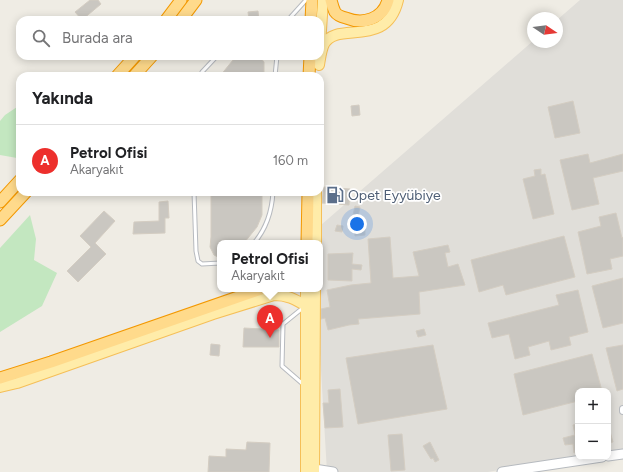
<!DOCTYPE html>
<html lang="tr">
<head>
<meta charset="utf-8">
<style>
  :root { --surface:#fff; --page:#f6f6f6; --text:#202124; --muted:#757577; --line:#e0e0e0; --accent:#ed2f2c }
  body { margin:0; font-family:Figtree,sans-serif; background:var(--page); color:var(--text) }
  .controls { position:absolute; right:12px; bottom:12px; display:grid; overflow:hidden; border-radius:8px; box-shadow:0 2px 10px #0003 }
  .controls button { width:36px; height:36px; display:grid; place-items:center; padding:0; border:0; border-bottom:1px solid var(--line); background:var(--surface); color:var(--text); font:20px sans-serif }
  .compass { position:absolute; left:527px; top:12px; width:36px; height:36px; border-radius:50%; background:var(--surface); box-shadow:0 2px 10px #0003; rotate:103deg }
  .you { position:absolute; left:357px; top:224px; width:14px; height:14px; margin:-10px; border:3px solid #fff; border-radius:50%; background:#1a73e8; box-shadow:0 0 0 6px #1a73e833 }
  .badge { display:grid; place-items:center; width:26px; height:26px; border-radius:50%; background:var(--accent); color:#fff; font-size:13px; font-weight:700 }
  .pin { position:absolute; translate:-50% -33px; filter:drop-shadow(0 1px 2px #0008) }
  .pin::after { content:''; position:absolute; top:21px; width:14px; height:12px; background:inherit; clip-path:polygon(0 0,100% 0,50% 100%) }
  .popup { position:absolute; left:217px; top:240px; width:106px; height:52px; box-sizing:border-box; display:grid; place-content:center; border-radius:8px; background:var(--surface); filter:drop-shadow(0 1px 3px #0005); font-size:13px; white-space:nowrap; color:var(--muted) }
  .popup b { font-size:15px; color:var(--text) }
  .popup::after { content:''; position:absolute; left:50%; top:100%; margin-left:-8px; border:8px solid transparent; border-top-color:var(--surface) }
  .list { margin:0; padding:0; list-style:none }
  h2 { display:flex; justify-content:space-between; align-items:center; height:52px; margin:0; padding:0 16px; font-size:17px }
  h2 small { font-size:13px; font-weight:400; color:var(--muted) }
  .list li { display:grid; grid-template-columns:26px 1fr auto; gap:12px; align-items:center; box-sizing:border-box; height:72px; padding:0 16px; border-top:1px solid var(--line) }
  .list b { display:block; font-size:15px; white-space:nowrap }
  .list p { margin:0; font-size:13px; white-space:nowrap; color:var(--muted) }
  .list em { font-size:13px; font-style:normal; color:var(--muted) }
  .icon { flex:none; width:22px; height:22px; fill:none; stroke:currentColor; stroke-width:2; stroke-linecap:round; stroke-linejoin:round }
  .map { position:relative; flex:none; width:623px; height:472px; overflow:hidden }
  .search { position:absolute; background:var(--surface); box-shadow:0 2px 10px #0003; left:16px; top:16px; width:308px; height:44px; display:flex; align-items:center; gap:10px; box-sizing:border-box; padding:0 14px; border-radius:12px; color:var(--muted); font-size:15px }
  .panel { position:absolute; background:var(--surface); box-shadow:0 2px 10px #0003; left:16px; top:72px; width:308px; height:124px; border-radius:12px }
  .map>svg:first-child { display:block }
  .industrial { fill:#e0ded9 }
  .green { fill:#c3e7c0 }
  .building { fill:#cac7c1; stroke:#d4cdc2 }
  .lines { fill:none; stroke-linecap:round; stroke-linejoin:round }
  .lane-casing { stroke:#b7babf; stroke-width:5 }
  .street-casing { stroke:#b7babf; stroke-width:8 }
  .secondary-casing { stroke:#b6babf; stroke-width:11 }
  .primary-casing { stroke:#f5bf58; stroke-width:12 }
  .highway-casing { stroke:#f39800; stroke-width:13 }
  .lane { stroke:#fff; stroke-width:3 }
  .street { stroke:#fff; stroke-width:6 }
  .secondary { stroke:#fff; stroke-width:9 }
  .primary { stroke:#ffeca9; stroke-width:10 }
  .highway { stroke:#ffda8b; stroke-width:11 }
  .labels { text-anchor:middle; stroke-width:3.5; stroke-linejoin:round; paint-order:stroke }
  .service-label { font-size:14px; fill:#4e5e75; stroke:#fff; text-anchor:start }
</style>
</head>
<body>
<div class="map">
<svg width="623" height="472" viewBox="0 0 623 472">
  <rect width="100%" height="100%" fill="#efece4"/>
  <path class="industrial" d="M580 0H623V449L608 451V391H578V456L488 472H327L319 336 321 225 533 41V42H557V20Z"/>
  <path class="green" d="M20 105V155L17 158 0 155V121L5 115Z
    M30 215 36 239 34 260 57 273 42 306 0 332V248Z"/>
  <path class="building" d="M90 0H98L101 4 82 20 75 12Z
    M258 11 259 20H249L248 12Z
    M259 56 264 62V76H220L233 60 242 56Z
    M573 101 580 133 555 138 548 107Z
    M359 105 360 115 352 116 351 106Z
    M588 154 590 163 623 154V171L593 178 599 204 572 210 560 160Z
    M541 169V175L545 174 554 214 533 219 523 179 535 176 534 170Z
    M324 187 350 189 349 205 322 203Z
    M211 192H262V215L257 227 244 243H220V258L214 255 210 247 211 237Z
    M168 201 169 218H165V233L133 234 134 222 159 221V202Z
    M355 206 360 207 357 222 352 220Z
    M104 211 115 221 95 243 106 254 78 282 67 271 91 247 80 236Z
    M616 213 622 238 623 237V256L610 259 612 269 587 274 578 232 601 226 599 217Z
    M365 223V235L355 236 354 224Z
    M337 225 343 226 342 232 335 231Z
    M564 236 575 277 506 295 503 285 479 292 471 260Z
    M390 237 393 278 419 276 413 252 448 245 450 252 445 253 448 267 458 264 465 285 419 292 420 314 358 319 359 324 349 325 328 330 325 318 321 319V309L330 307 327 290 351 285 371 283 368 239Z
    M353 253 352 264 362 265 361 270 352 269V281L328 280V254Z
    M623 278V323L603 328 592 286Z
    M578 290 588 332 569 337 571 345 551 350 549 341 528 347 530 355 515 359 509 334 492 338 488 323 559 305 556 295Z
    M244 328 279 330V347H243Z
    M424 329 426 335 418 337 416 331Z
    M211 344 220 345 219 356 210 355Z
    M433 345 447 409 358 424 346 358Z
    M623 345V389L617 391 606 348Z
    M592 354 602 391H578V401L523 415 514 374Z
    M340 389 343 427 325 428 323 403H329L328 390Z
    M578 424V451L574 453 573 444 565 445 563 438 575 435 573 425Z
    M608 428H609L613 442 608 443Z
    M402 434 405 470 391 471 388 435Z
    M247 442 270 443 269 472H208L209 456 226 457V449L246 450Z
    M430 442 439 460 435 462 433 458 431 459 423 446Z"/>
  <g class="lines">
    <g class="lane-casing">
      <path id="lane" d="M288 20 306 0
        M200 76 202 72 217 56
        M275 76 277 56
        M194 192 196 251 198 261 202 264 220 263
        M254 243C266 229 272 210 273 192
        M304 385 282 366 283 324 304 307"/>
    </g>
    <g class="street-casing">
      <path id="street" d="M623 409V411"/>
    </g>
    <g class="secondary-casing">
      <path id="secondary" d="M608 456 623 454
        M314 469 333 472
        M502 472 602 457"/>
    </g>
    <g class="primary-casing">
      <path id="primary" d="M320 45 323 0
        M319 65C320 59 321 50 324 44 337 20 386 50 398 0
        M316 243V192
        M0 387 17 383 213 314 274 295C287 295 295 299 306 306
        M306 472V289
        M314 472 315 289"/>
    </g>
    <g class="highway-casing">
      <path id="highway" d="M331 0C332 4 333 8 335 12 337 15 342 17 346 18 363 25 383 19 388 0
        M166 20 181 0
        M181 20 196 0
        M311 20 312 0
        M117 76 135 56
        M134 76 152 56
        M309 76 310 56
        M0 202 20 180
        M0 220 26 192
        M307 243 308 192
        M0 378 51 362 261 289"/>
    </g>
    <use href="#lane" class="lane"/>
    <use href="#street" class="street"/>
    <use href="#secondary" class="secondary"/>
    <use href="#primary" class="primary"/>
    <use href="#highway" class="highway"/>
  </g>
  <defs>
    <g id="fuel-bare" transform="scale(1.38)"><path d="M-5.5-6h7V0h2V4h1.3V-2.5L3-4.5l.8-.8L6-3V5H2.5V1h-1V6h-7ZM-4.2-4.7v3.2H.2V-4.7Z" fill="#5c6f8a" stroke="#fff" stroke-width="2.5" paint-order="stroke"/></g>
  </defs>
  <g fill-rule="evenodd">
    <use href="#fuel-bare" x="335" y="195"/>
  </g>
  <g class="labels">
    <g class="service-label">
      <text x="348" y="200">Opet Eyyübiye</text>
    </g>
  </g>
</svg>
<div class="controls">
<button>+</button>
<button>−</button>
</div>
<svg class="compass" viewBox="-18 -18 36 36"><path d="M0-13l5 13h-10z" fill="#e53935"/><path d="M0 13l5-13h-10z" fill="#757577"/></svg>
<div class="you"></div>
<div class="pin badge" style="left:270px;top:338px">A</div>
<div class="popup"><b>Petrol Ofisi</b>Akaryakıt</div>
<div class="search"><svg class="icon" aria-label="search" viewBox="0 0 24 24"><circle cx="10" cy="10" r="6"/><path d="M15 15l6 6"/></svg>Burada ara</div>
<section class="panel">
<h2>Yakında<small></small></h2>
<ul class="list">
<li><span class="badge">A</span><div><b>Petrol Ofisi</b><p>Akaryakıt</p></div><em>160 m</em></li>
</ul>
</section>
</div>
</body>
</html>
